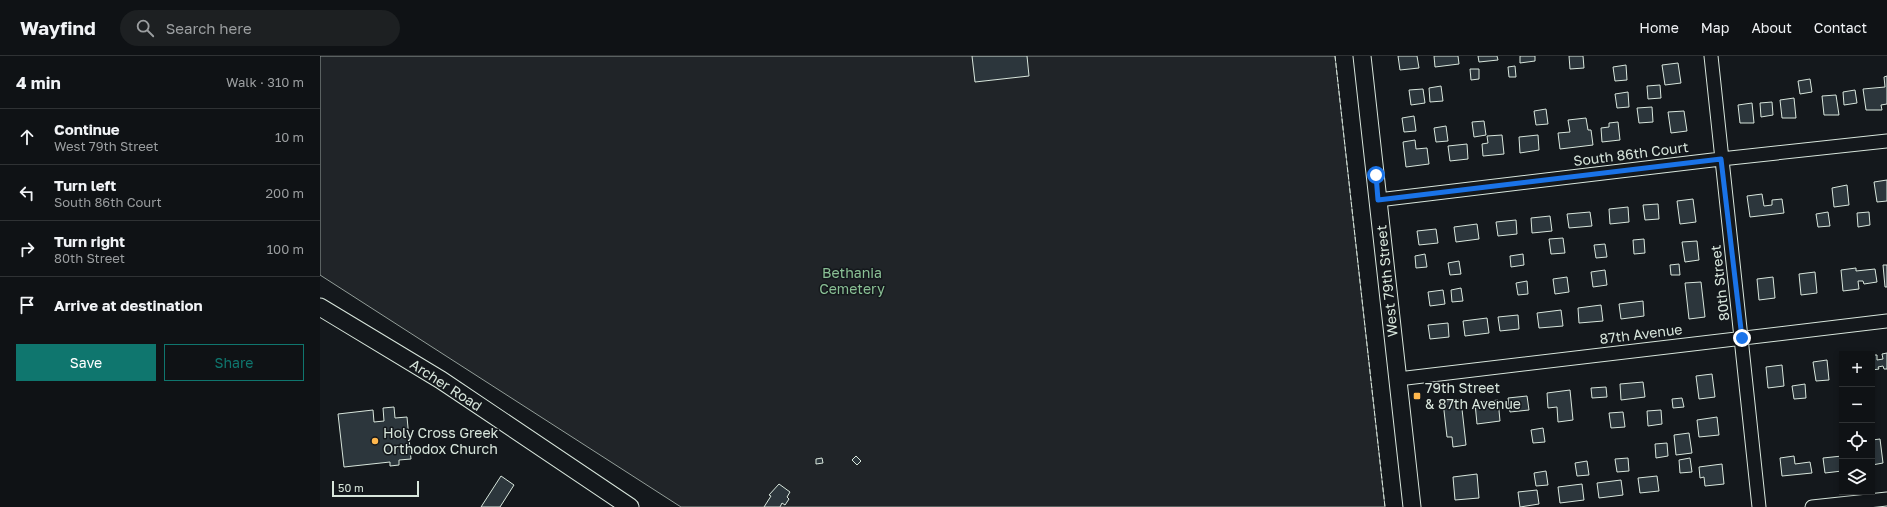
<!DOCTYPE html>
<html lang="en">
<head>
<meta charset="utf-8">
<style>
  :root { --surface:#0f1215; --page:#1d2022; --text:#f1f3f6; --muted:#9b9ea0; --line:#2f3234; --accent:#0f766e }
  body { margin:0; font-family:"Golos Text",sans-serif; background:var(--page); color:var(--text) }
  .controls { position:absolute; right:12px; bottom:12px; display:grid; overflow:hidden; border-radius:0px; box-shadow:0 2px 6px #0003 }
  .controls button { width:36px; height:36px; display:grid; place-items:center; padding:0; border:0; border-bottom:1px solid var(--line); background:var(--surface); color:var(--text); font:20px sans-serif }
  .scale { position:absolute; left:12px; bottom:10px; width:87px; box-sizing:border-box; padding-left:4px; border:2px solid #d8e6dc; border-top:0; font-size:11px; line-height:14px; white-space:nowrap; color:#d8e6dc; -webkit-text-stroke:3px #14181c; paint-order:stroke }
  .stop { position:absolute; width:12px; height:12px; margin:-9px; border:3px solid #1a73e8; border-radius:50%; background:#fff }
  .stop.end { background:#1a73e8; border-color:#fff; box-shadow:0 1px 4px #0008 }
  .list { margin:0; padding:0; list-style:none }
  h2 { display:flex; justify-content:space-between; align-items:center; height:52px; margin:0; padding:0 16px; font-size:17px }
  h2 small { font-size:13px; font-weight:400; color:var(--muted) }
  .list li { display:grid; grid-template-columns:26px 1fr auto; gap:12px; align-items:center; box-sizing:border-box; height:56px; padding:0 16px; border-top:1px solid var(--line) }
  .list b { display:block; font-size:15px; white-space:nowrap }
  .list p { margin:0; font-size:13px; white-space:nowrap; color:var(--muted) }
  .list em { font-size:13px; font-style:normal; color:var(--muted) }
  .actions { display:flex; gap:8px; padding:12px 16px }
  .actions a { flex:1; padding:9px 0; border:1px solid var(--accent); border-radius:0px; text-align:center; font-size:14px; color:var(--accent) }
  .actions .main { background:var(--accent); color:#fff }
  .icon { flex:none; width:22px; height:22px; fill:none; stroke:currentColor; stroke-width:2; stroke-linecap:round; stroke-linejoin:round }
  .map { position:relative; flex:none; width:1567px; height:451px; overflow:hidden }
  header { display:flex; align-items:center; gap:24px; box-sizing:border-box; height:56px; padding:0 20px; background:var(--surface); border-bottom:1px solid var(--line) }
  header strong { font-size:19px }
  nav { display:flex; gap:22px; margin-inline-start:auto; font-size:14px }
  .search { width:280px; height:36px; background:var(--page); display:flex; align-items:center; gap:10px; box-sizing:border-box; padding:0 14px; border-radius:22px; color:var(--muted); font-size:15px }
  main { display:flex }
  aside { flex:1; background:var(--surface) }
  .map>svg:first-child { display:block }
  .green { fill:#202428; stroke:#939e99 }
  .building { fill:#2c363c; stroke:#d8e6dc }
  .lines { fill:none; stroke-linecap:round; stroke-linejoin:round }
  .minor-casing { stroke:#d8e6dc; stroke-width:15 }
  .major-casing { stroke:#d8e6dc; stroke-width:19 }
  .minor { stroke:#14181c; stroke-width:13 }
  .major { stroke:#14181c; stroke-width:17 }
  .fence { stroke:#d8e6dc; stroke-width:1; stroke-dasharray:5 2; stroke-linecap:butt }
  .route { stroke:#1a73e8; stroke-width:5 }
  .poi-dot { fill:#ffb74d; stroke:#14181c; stroke-width:1.5 }
  .labels { text-anchor:middle; stroke-width:3; stroke-linejoin:round; paint-order:stroke }
  .street-label { font-size:14px; fill:#d8e6dc; stroke:#14181c }
  .park-label { font-size:14px; fill:#8ac095; stroke:#14181c }
  .poi-label { font-size:14px; fill:#d8e6dc; stroke:#14181c; text-anchor:start }
</style>
</head>
<body>
<header>
<strong>Wayfind</strong>
<div class="search"><svg class="icon" aria-label="search" viewBox="0 0 24 24"><circle cx="10" cy="10" r="6"/><path d="M15 15l6 6"/></svg>Search here</div>
<nav><a>Home</a><a>Map</a><a>About</a><a>Contact</a></nav>
</header>
<main>
<aside>
<h2>4 min<small>Walk · 310 m</small></h2>
<ul class="list">
<li><svg class="icon" aria-label="ahead" viewBox="0 0 24 24"><path d="M12 20V5M6 11l6-6 6 6"/></svg><div><b>Continue</b><p>West 79th Street</p></div><em>10 m</em></li>
<li><svg class="icon" aria-label="left" viewBox="0 0 24 24"><path d="M17 20v-9H6M10 6l-5 5 5 5"/></svg><div><b>Turn left</b><p>South 86th Court</p></div><em>200 m</em></li>
<li><svg class="icon" aria-label="right" viewBox="0 0 24 24"><path d="M7 20v-9h11M14 6l5 5-5 5"/></svg><div><b>Turn right</b><p>80th Street</p></div><em>100 m</em></li>
<li><svg class="icon" aria-label="arrive" viewBox="0 0 24 24"><path d="M6 21V4h12l-3 4 3 4H6"/></svg><div><b>Arrive at destination</b></div></li>
</ul>
<div class="actions"><a class="main">Save</a><a>Share</a></div>
</aside>
<div class="map">
<svg width="1567" height="451" viewBox="0 0 1567 451">
  <rect width="100%" height="100%" fill="#14181c"/>
  <path class="green" d="M0 0H1015L1065 451H361L0 219Z"/>
  <path class="building" d="M652 0H707L709 20 655 26Z
    M1078 0H1097L1099 12 1080 14Z
    M1114 0H1138L1139 8 1115 11Z
    M1158 0H1177L1178 4 1159 6Z
    M1200 0H1215V5L1200 7Z
    M1249 0H1263L1264 12 1250 13Z
    M1358 7 1361 27 1345 29 1342 9Z
    M1306 9 1307 24 1295 25 1293 11Z
    M1195 10 1196 21H1189L1188 11Z
    M1150 13H1159V23L1151 24Z
    M1567 20V48L1561 49 1562 54H1546L1543 33 1565 31 1564 21Z
    M1490 23 1492 36 1480 38 1478 25Z
    M1340 29 1341 42 1328 43 1327 30Z
    M1121 30 1123 45 1110 46 1109 32Z
    M1103 33 1105 47 1091 49 1089 34Z
    M1535 34 1537 47 1524 49 1523 36Z
    M1308 36 1309 51 1297 52 1295 38Z
    M1516 39 1519 59H1504L1502 40Z
    M1474 42 1476 62H1462L1460 44Z
    M1452 46 1453 59 1441 61 1440 47Z
    M1432 47 1434 67H1420L1418 49Z
    M1332 51 1333 66 1319 67 1317 52Z
    M1226 53 1228 68 1216 69 1214 55Z
    M1364 55 1367 75 1351 77 1348 56Z
    M1094 60 1096 75 1084 76 1082 62Z
    M1266 62 1268 74H1271L1273 89 1240 93 1238 77 1250 76 1248 64Z
    M1164 65 1166 79 1154 81 1152 66Z
    M1298 66 1300 84 1282 86 1281 72 1289 71V67Z
    M1126 70 1128 85 1116 86 1114 72Z
    M1182 79 1184 98 1163 100 1162 88 1168 87 1167 80Z
    M1218 79 1219 94 1200 97 1199 81Z
    M1095 84 1096 93 1107 92 1109 108 1086 111 1083 86Z
    M1147 88 1148 103 1130 105 1128 90Z
    M1567 124V145L1557 146 1554 126Z
    M1527 129 1529 149 1514 151 1512 132Z
    M1442 138 1444 150 1452 149V144L1462 143 1464 157 1430 161 1427 140Z
    M1373 143 1376 166 1360 168 1357 145Z
    M1338 148 1339 163 1325 164 1323 149Z
    M1308 151 1309 166 1290 168 1289 153Z
    M1270 156 1272 170 1249 172 1247 158Z
    M1508 156 1510 170 1498 171 1496 158Z
    M1549 156 1550 169 1538 171 1537 157Z
    M1230 160 1232 175 1212 177 1211 162Z
    M1196 164 1197 178 1178 180 1176 166Z
    M1157 168 1159 183 1136 186 1134 171Z
    M1116 173 1118 187 1099 189 1097 175Z
    M1243 182 1245 197 1231 198 1229 183Z
    M1324 183 1325 197 1314 198 1313 184Z
    M1377 185 1379 204 1365 206 1362 186Z
    M1285 188 1287 201 1276 202 1274 189Z
    M1105 198 1107 211 1096 212 1095 200Z
    M1203 198 1204 209 1191 211 1190 200Z
    M1139 205 1141 218 1130 219 1128 207Z
    M1359 208 1360 219H1351L1350 209Z
    M1563 209H1567V231H1565Z
    M1536 212V215L1555 213 1557 226 1544 228 1543 225H1538L1539 233 1523 235 1521 214Z
    M1285 214 1287 229 1273 231 1271 216Z
    M1495 216 1497 237 1481 239 1479 218Z
    M1247 221 1249 236 1235 238 1233 223Z
    M1453 221 1455 242 1439 244 1437 223Z
    M1207 225 1208 238 1198 239 1196 227Z
    M1381 226 1385 261 1369 263 1365 227Z
    M1141 232 1143 245 1132 246 1131 234Z
    M1123 234 1125 248 1110 250 1108 236Z
    M1323 245 1324 260 1301 263 1299 248Z
    M1281 249 1283 265 1259 267 1258 252Z
    M1241 254 1243 270 1219 272 1217 257Z
    M1198 259 1199 273 1180 275 1178 261Z
    M1167 262 1169 277 1145 280 1143 265Z
    M1128 267 1129 281 1110 283 1108 269Z
    M1567 297V313H1564L1563 310 1558 311 1559 313 1552 314V299H1557V304L1563 303 1562 298Z
    M1507 304 1509 324 1496 325 1493 306Z
    M1462 309 1464 330 1448 332 1446 311Z
    M1392 318 1395 341 1379 343 1376 320Z
    M1323 326 1325 341 1301 344 1300 328Z
    M1485 328 1486 342 1474 343 1472 330Z
    M1286 331 1287 341 1272 342 1271 332Z
    M1250 334 1253 364 1238 366 1237 351 1228 352 1227 337Z
    M1207 340 1209 354 1190 356 1188 342Z
    M1362 342 1364 351 1353 352 1352 343Z
    M1141 344 1146 389 1133 391 1132 381H1127L1123 346Z
    M1178 344 1180 365 1157 368 1155 347Z
    M74 351 75 362 87 361 91 403 79 404V409L70 410V406L24 411 18 358 53 354 54 366 64 365 63 352Z
    M1341 354 1342 368 1328 370 1327 355Z
    M1303 356 1305 371 1291 372 1289 357Z
    M1397 361 1399 379 1379 381 1377 364Z
    M1223 372 1225 386 1213 387 1211 374Z
    M1369 377 1372 397 1356 399 1354 379Z
    M1560 383 1563 407 1552 409V384Z
    M1347 387 1348 400 1336 402 1335 388Z
    M536 400 541 405 537 409 532 404Z
    M1474 400 1475 408 1490 406 1492 417 1462 420 1460 402Z
    M1522 400V415L1505 417 1503 402Z
    M502 402 503 407 496 408V403Z
    M1308 402 1309 415 1297 416 1295 403Z
    M1370 402 1372 416 1360 417 1359 404Z
    M1267 405 1269 419 1257 420 1255 407Z
    M1402 408 1404 428 1385 430 1384 421 1380 422 1379 411Z
    M1226 415 1228 429 1216 430 1214 417Z
    M1157 418 1159 442 1135 444 1133 421Z
    M181 420 194 429 180 451H161Z
    M1337 420 1339 435 1320 437 1318 422Z
    M1301 424 1303 439 1279 442 1277 427Z
    M459 428 470 436 467 441 469 443 465 449 462 447 460 451H444L451 440 449 439Z
    M1262 428 1264 444 1240 447 1238 431Z
    M1217 434 1219 448 1200 451 1198 436Z"/>
  <g class="lines">
    <g class="minor-casing">
      <path id="minor" d="M1391 0 1439 451
        M1058 144 1401 103 1567 85
        M1078 323 1567 265
        M1492 451 1567 443"/>
    </g>
    <g class="major-casing">
      <path id="major" d="M1042 0 1092 451
        M0 251 121 324 310 451"/>
    </g>
    <use href="#minor" class="minor"/>
    <use href="#major" class="major"/>
    <path class="fence" d="M1015 0 1065 451"/>
  </g>
  <g class="lines">
    <path class="route" d="M1056 119 1058 144 1401 103 1422 282"/>
  </g>
  <g class="poi-dot">
    <rect x="1093" y="336" width="8" height="8" rx="2"/>
    <circle cx="55" cy="385" r="4"/>
  </g>
  <g class="labels">
    <g class="street-label">
      <text transform="translate(1311 98) rotate(-7)" y="5">South 86th Court</text>
      <text transform="translate(1067 225) rotate(-96)" y="5">West 79th Street</text>
      <text transform="translate(1400 227) rotate(-97)" y="5">80th Street</text>
      <text transform="translate(1321 278) rotate(-7)" y="5">87th Avenue</text>
      <text transform="translate(126 329) rotate(33)" y="5">Archer Road</text>
    </g>
    <g class="park-label">
      <text x="532" y="222">Bethania<tspan x="532" dy="16">Cemetery</tspan></text>
    </g>
    <g class="poi-label">
      <text x="1105" y="337">79th Street<tspan x="1105" dy="16">&amp; 87th Avenue</tspan></text>
      <text x="63" y="382">Holy Cross Greek<tspan x="63" dy="16">Orthodox Church</tspan></text>
    </g>
  </g>
</svg>
<div class="controls">
<button>+</button>
<button>−</button>
<button><svg class="icon" aria-label="locate" viewBox="0 0 24 24"><circle cx="12" cy="12" r="6"/><path d="M12 2v4M12 18v4M2 12h4M18 12h4"/></svg></button>
<button><svg class="icon" aria-label="layers" viewBox="0 0 24 24"><path d="M12 4l9 5-9 5-9-5zM3 14l9 5 9-5"/></svg></button>
</div>
<div class="scale">50 m</div>
<div class="stop" style="left:1056px;top:119px"></div>
<div class="stop end" style="left:1422px;top:282px"></div>
</div>
</main>
</body>
</html>
